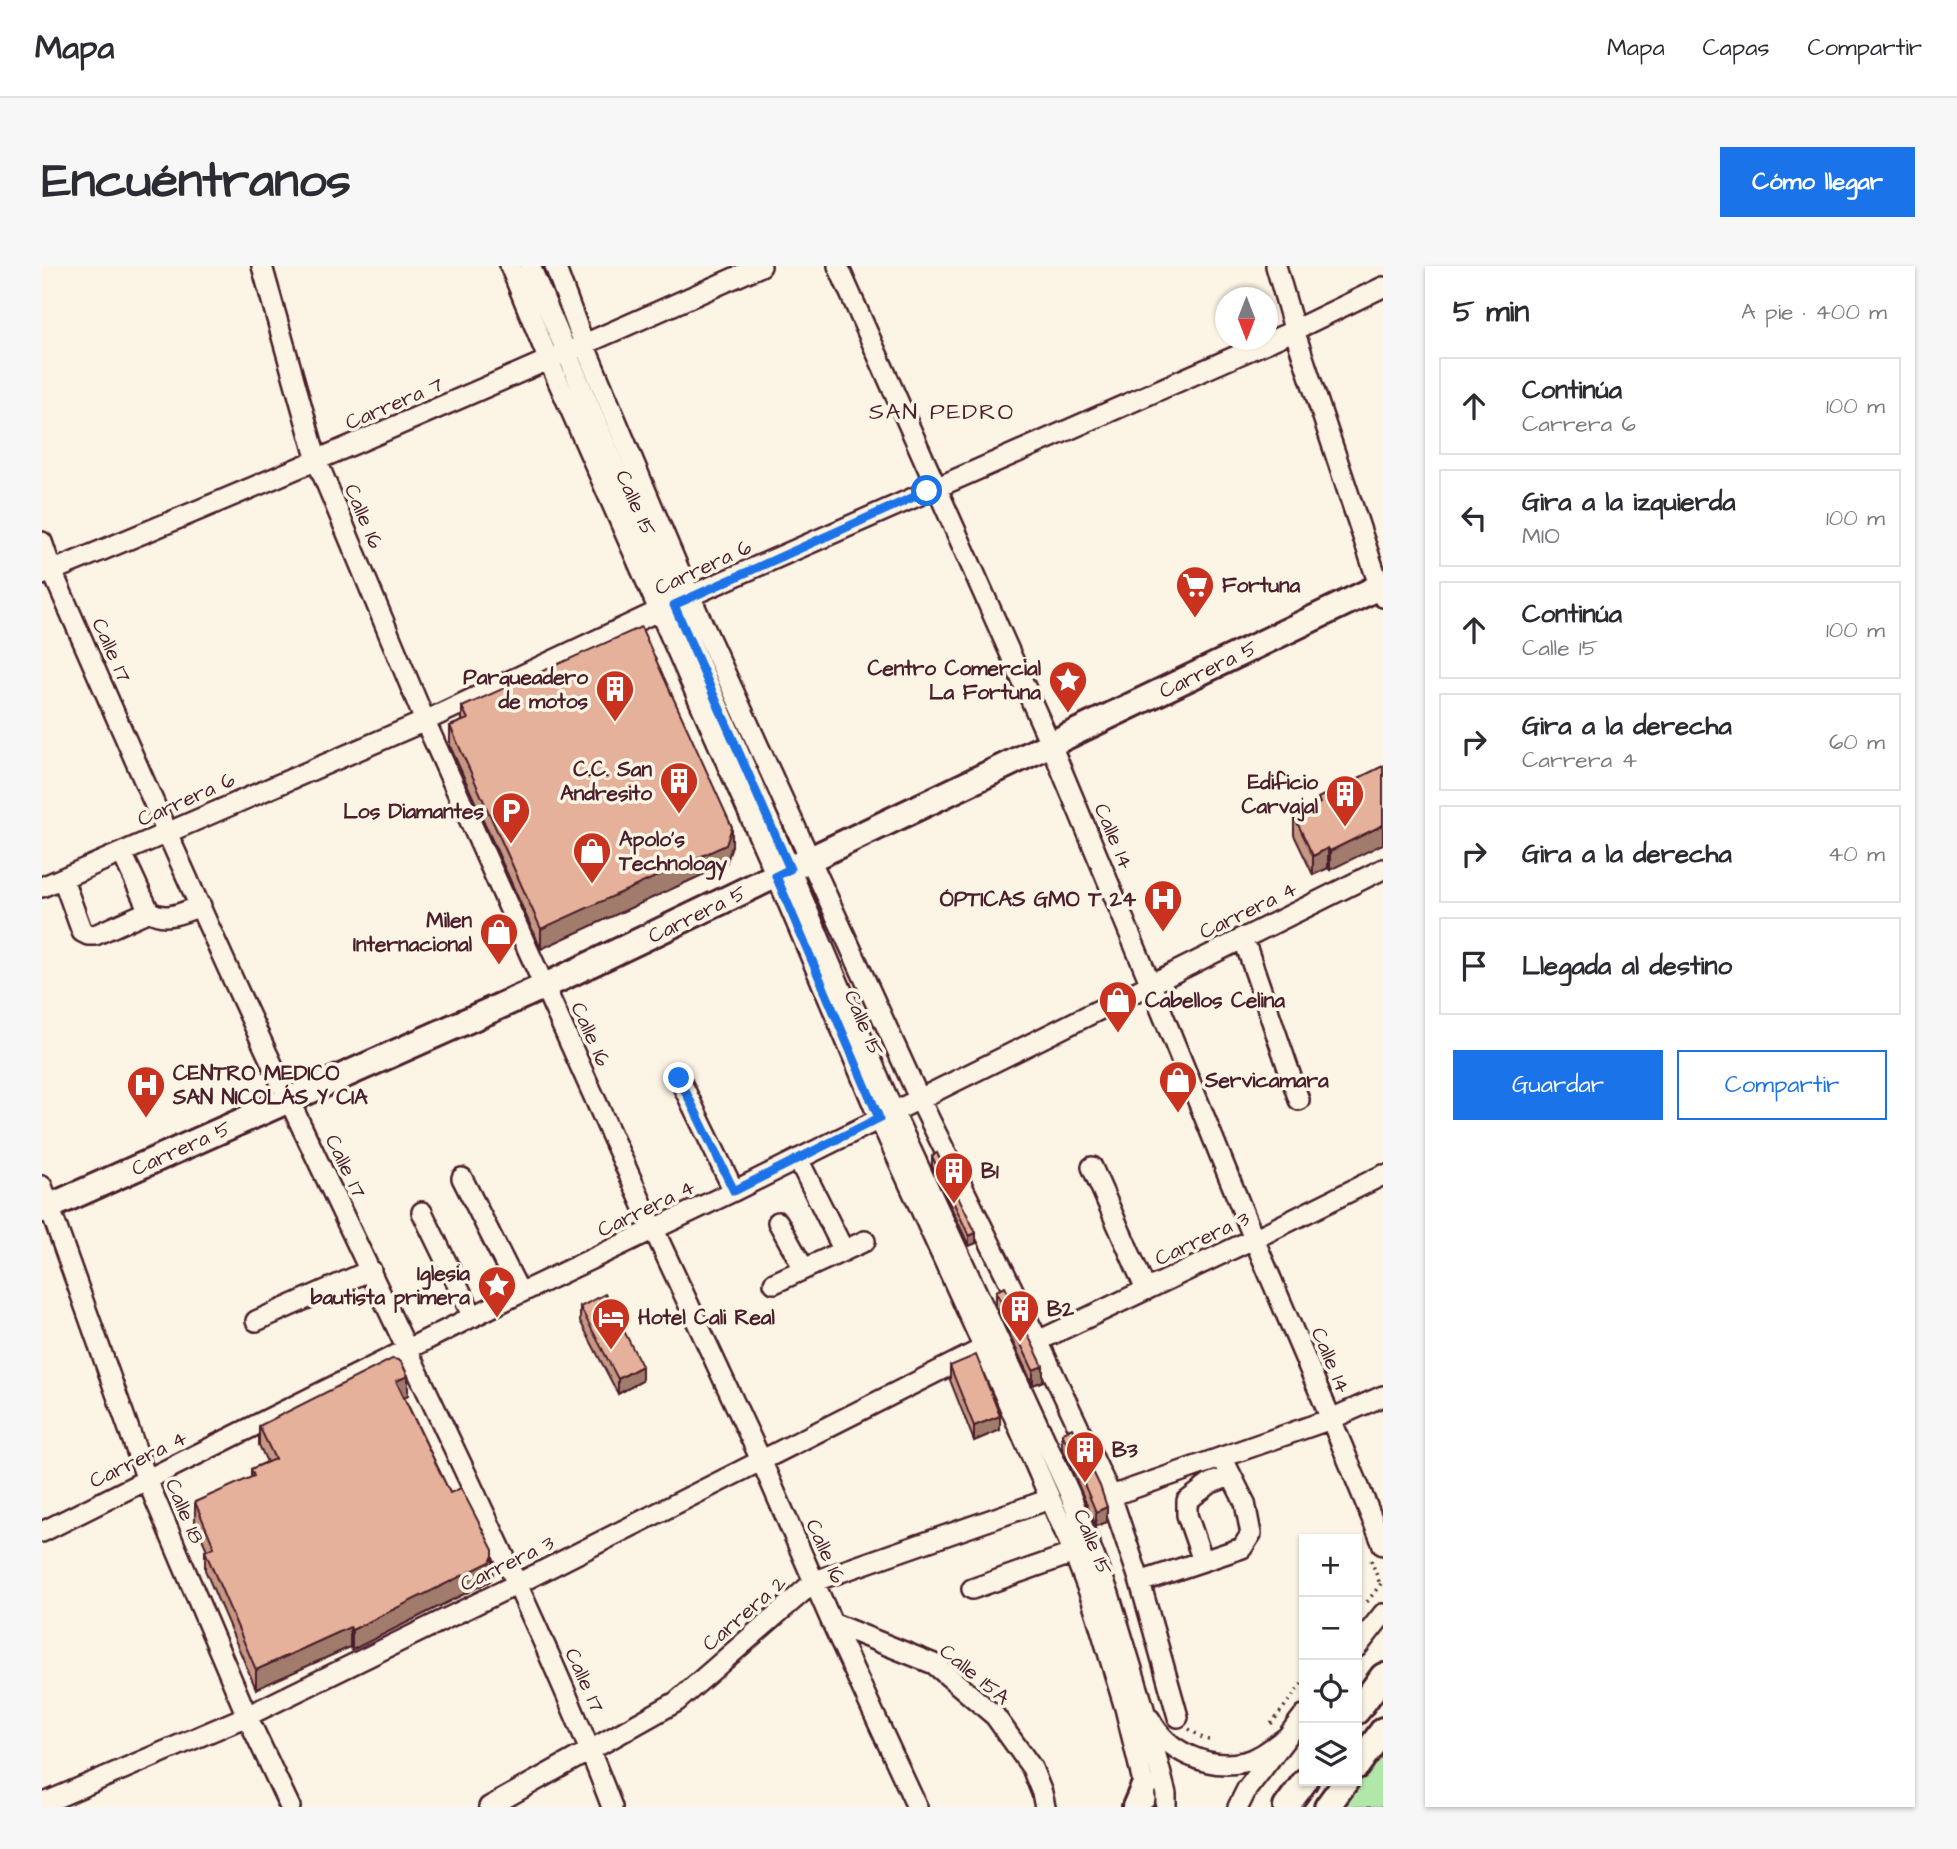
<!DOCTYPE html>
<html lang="es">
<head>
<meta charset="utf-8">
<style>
  :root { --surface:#fff; --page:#f7f7f7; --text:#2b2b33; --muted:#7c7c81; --line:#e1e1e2; --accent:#1a73e8 }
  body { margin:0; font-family:"Architects Daughter",sans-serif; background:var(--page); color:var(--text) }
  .controls { position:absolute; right:21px; bottom:21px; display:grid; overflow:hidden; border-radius:0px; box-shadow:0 2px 5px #0004 }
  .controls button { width:63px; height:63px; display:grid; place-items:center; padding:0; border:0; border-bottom:2px solid var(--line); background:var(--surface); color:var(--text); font:35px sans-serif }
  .compass { position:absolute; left:1173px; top:21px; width:63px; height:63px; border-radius:50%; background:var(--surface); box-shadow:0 2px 5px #0004; rotate:180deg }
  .stop { position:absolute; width:21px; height:21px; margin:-16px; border:5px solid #1a73e8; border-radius:50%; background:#fff }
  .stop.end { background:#1a73e8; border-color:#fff; box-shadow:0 2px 7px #0008 }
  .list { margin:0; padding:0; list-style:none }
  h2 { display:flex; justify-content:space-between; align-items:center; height:91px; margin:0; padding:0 28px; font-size:30px }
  h2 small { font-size:23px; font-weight:400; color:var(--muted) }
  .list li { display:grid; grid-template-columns:46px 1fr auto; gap:21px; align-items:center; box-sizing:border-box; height:98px; margin:0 14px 14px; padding:0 14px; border:2px solid var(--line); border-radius:0px }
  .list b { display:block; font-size:26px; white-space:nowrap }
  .list p { margin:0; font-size:23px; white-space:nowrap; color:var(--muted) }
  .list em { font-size:23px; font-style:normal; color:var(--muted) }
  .actions { display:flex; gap:14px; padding:21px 28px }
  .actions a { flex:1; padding:16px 0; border:2px solid var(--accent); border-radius:0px; text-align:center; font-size:24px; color:var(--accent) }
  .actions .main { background:var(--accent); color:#fff }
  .icon { flex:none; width:38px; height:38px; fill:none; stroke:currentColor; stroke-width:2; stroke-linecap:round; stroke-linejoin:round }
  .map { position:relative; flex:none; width:1341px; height:1541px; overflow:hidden; border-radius:0px }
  header { display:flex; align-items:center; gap:42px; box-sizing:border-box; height:98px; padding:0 35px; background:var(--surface); border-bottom:2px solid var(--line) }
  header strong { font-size:33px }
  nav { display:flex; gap:38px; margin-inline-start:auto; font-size:24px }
  .intro { display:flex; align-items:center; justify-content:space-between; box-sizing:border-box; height:168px; padding:0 42px }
  h1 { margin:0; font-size:49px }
  .button { padding:18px 32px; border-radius:0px; background:var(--accent); color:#fff; font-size:24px; font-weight:700 }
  main { display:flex; gap:42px; padding:0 42px }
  aside { flex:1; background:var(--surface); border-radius:0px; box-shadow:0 2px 5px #0004 }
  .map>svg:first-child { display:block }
  .green { fill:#b1e7a9; stroke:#7e836a; stroke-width:2 }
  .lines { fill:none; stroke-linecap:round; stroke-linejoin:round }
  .minor-casing { stroke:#4a1f2b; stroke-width:24 }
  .major-casing { stroke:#4a1f2b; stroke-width:30 }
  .path { stroke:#4a1f2b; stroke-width:3.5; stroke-dasharray:2 5; stroke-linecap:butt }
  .minor { stroke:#fcf5e5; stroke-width:19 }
  .major { stroke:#fcf5e5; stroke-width:24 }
  .wall { fill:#c69884; stroke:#4a1f2b; stroke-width:2 }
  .shaded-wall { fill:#a17c6c; stroke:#4a1f2b; stroke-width:2 }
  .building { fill:#e6b19a; stroke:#4a1f2b; stroke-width:2 }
  .route { stroke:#1a73e8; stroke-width:9 }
  .labels { text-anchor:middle; stroke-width:7; stroke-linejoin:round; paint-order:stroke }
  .street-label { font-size:21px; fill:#4a1f2b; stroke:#fcf5e5 }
  .poi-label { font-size:21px; font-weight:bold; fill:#4a1f2b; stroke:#fcf5e5; text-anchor:start }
  .neighbourhood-label { font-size:23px; letter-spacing:2px; fill:#4a1f2b; stroke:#fcf5e5 }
</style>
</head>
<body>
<header>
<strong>Mapa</strong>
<nav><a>Mapa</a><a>Capas</a><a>Compartir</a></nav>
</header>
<div class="intro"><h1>Encuéntranos</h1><a class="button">Cómo llegar</a></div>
<main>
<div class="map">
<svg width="1341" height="1541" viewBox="0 0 1341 1541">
  <rect width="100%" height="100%" fill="#fcf5e5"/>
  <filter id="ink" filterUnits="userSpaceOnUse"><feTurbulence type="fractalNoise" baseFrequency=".0143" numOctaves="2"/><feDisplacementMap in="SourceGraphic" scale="14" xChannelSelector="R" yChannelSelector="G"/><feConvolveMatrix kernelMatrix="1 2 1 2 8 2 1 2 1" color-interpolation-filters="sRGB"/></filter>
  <g filter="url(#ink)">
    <path class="green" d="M1341 1468V1541H1285L1315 1500Z"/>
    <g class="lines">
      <g class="minor-casing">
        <path id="minor" d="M220 0 275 195 383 455 612 964 719 1194 790 1357 875 1541
          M468 0 507 95 738 618 837 852 942 1082 1032 1287 1050 1334 1083 1442 1102 1520 1103 1533
          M488 0 626 326 748 603 851 845 1027 1226 1067 1328 1101 1439 1124 1528V1541
          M513 0 542 78 648 330 877 832 996 1075 1069 1230 1098 1316 1136 1451
          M796 0 1012 486 1104 707 1212 973 1289 1153 1341 1279
          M1234 0 1255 73 1341 331
          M0 276 10 305C88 482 164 659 247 834 313 974 380 1113 445 1253 489 1348 533 1443 570 1541
          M0 309C242 210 481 106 719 0
          M80 587 107 645C124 656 141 646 159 640
          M21 613 40 666 46 669H53L107 645
          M0 621 383 455 648 330 1242 69 1341 21
          M1201 671 1257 834
          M637 812 692 925
          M756 893 802 985
          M1050 901 1104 1024
          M420 912 478 1027
          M0 920 105 1214 205 1450 248 1541
          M380 946 431 1051
          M736 956 762 1003
          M732 1017 823 975
          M214 1055 329 1004
          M996 1075 1226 966 1341 909
          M1069 1230 1289 1153 1341 1130
          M0 1266 478 1027 692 925 1341 603
          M1161 1295 1145 1249V1235L1169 1217 1189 1210
          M1098 1316 1200 1282 1209 1268 1203 1237 1180 1191
          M930 1323 1032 1287
          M790 1357 892 1398 953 1450 990 1502 1000 1527 1003 1541
          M1315 1381 1341 1348
          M1108 1453C1125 1486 1166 1504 1202 1496 1219 1492 1231 1481 1245 1471
          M0 1538 205 1450 475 1318 942 1082
          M447 1541 634 1436 773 1315 1008 1233
          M1196 1541 1205 1523 1262 1449"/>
      </g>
      <g class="major-casing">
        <path id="major" d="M0 944 503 720 1341 319
          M1315 1445 1341 1410
          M1315 1500 1341 1464
          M1093 1541 1102 1520
          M1244 1541 1263 1515
          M1285 1541 1304 1515"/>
      </g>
      <path class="path" d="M1329 1294 1338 1318
        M1325 1336 1341 1315
        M1229 1458 1262 1415
        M1147 1463 1162 1473 1171 1475"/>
      <use href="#minor" class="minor"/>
      <use href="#major" class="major"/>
    </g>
    <path class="wall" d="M420 441 690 580 684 598 499 683 408 480V460L420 455Z
      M1341 500 1288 604 1286 602 1271 609 1252 569V550L1276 538V532Z
      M890 890 934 977 927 980 890 900Z
      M954 1025 1001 1115 991 1119 954 1040Z
      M538 1041 600 1115 576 1128 538 1055Z
      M908 1100 958 1164 932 1175 908 1114Z
      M366 1129 362 1131 408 1227 451 1309 448 1315 310 1384 308 1381 214 1423 163 1304V1285L165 1284 153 1256V1236L209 1212V1203L225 1196 217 1179V1160Z
      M1020 1167 1065 1256 1054 1260 1020 1181Z"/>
    <path class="shaded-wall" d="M1341 559V578L1288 604V585Z
      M690 561V580L684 598 499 683V663Z
      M1286 582V602L1271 609V590Z
      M934 967V977L927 980V970Z
      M600 1100V1115L576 1128V1113Z
      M1001 1100V1115L991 1119V1104Z
      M366 1110V1129L354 1134V1115Z
      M958 1150V1164L932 1175V1160Z
      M1065 1241V1256L1054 1260V1246Z
      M451 1290V1309L448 1315 310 1384V1364Z
      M308 1361V1381L214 1423V1404Z"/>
    <path class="building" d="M599 361 690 561 684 579 499 663 408 460 426 453 420 441Z
      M1341 500V559L1288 585 1286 582 1271 590 1252 550 1278 537 1276 532Z
      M895 887 934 967 927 970 890 890Z
      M963 1021 1001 1100 991 1104 954 1025Z
      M563 1028 600 1100 576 1113 538 1041Z
      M934 1089 958 1150 932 1160 908 1100Z
      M350 1093 356 1094 359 1096 366 1110 354 1115 408 1227 419 1222 451 1284V1290L448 1296 310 1364 308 1361 214 1404 163 1285 172 1281 153 1236 212 1210 209 1203 233 1193 217 1160Z
      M1030 1162 1058 1220 1065 1241 1054 1246 1020 1167Z"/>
  </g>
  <g class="lines" filter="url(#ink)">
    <path class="route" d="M637 812 692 925 837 852 734 610 748 603 632 339 885 225"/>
  </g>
  <defs>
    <g id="supermarket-pin" transform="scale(2.0125)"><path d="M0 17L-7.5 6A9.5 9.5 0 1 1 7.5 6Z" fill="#c8321e" stroke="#fcf5e5"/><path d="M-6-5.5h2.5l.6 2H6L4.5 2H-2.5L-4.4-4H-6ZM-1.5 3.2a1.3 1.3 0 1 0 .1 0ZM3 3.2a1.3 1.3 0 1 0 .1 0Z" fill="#fff"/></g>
    <g id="sight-pin" transform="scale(2.0125)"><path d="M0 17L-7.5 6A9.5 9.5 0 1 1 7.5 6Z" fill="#c8321e" stroke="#fcf5e5"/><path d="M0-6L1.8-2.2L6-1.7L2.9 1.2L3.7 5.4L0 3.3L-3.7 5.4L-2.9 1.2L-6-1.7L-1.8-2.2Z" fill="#fff"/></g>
    <g id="building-pin" transform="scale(2.0125)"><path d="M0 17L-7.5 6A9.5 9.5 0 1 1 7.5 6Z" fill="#c8321e" stroke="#fcf5e5"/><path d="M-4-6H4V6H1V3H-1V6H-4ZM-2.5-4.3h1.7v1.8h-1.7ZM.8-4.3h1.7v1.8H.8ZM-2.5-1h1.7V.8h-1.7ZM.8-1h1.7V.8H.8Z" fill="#fff"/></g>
    <g id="parking-pin" transform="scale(2.0125)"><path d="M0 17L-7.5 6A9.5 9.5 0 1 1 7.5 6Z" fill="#c8321e" stroke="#fcf5e5"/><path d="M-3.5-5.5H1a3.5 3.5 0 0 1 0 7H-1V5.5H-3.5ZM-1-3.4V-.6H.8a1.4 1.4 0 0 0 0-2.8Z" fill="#fff"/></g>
    <g id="shop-pin" transform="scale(2.0125)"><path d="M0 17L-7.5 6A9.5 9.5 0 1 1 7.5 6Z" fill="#c8321e" stroke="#fcf5e5"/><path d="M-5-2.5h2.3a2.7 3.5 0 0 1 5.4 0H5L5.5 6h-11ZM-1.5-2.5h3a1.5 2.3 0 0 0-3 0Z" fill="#fff"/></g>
    <g id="hospital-pin" transform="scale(2.0125)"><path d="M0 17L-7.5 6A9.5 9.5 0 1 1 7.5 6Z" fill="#c8321e" stroke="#fcf5e5"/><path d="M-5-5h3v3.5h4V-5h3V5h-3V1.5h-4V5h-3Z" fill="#fff"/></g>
    <g id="hotel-pin" transform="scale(2.0125)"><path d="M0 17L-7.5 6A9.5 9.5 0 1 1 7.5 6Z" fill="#c8321e" stroke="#fcf5e5"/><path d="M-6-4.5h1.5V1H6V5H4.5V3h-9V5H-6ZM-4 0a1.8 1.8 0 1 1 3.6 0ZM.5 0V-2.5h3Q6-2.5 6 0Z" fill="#fff"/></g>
  </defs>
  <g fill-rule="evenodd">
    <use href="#supermarket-pin" x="1153" y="319"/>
    <use href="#sight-pin" x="1026" y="414"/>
    <use href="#building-pin" x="573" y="423"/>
    <use href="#building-pin" x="637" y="515"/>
    <use href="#building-pin" x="1303" y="528"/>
    <use href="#parking-pin" x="469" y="545"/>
    <use href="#shop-pin" x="550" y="585"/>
    <use href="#hospital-pin" x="1121" y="633"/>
    <use href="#shop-pin" x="457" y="666"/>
    <use href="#shop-pin" x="1076" y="734"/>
    <use href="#shop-pin" x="1136" y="814"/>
    <use href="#hospital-pin" x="104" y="819"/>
    <use href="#building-pin" x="912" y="905"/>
    <use href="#sight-pin" x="455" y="1019"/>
    <use href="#building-pin" x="978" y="1043"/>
    <use href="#hotel-pin" x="569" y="1051"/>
    <use href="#building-pin" x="1043" y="1184"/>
  </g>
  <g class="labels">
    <g class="street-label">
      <text transform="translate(352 137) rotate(-23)" y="7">Carrera 7</text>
      <text transform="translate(594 237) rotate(66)" y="7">Calle 15</text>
      <text transform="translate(322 250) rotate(67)" y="7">Calle 16</text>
      <text transform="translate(661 301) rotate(-25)" y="7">Carrera 6</text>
      <text transform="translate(70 384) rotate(66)" y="7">Calle 17</text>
      <text transform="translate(1166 403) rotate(-26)" y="7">Carrera 5</text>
      <text transform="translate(144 533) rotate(-24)" y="7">Carrera 6</text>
      <text transform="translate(1072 570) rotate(67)" y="7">Calle 14</text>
      <text transform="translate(1206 644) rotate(-26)" y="7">Carrera 4</text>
      <text transform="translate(655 648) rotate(-26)" y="7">Carrera 5</text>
      <text transform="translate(822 757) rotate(67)" y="7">Calle 15</text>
      <text transform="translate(549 768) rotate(66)" y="7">Calle 16</text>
      <text transform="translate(139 882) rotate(-24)" y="7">Carrera 5</text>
      <text transform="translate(304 900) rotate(64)" y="7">Calle 17</text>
      <text transform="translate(604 942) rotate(-26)" y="7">Carrera 4</text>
      <text transform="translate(1160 972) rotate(-25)" y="7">Carrera 3</text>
      <text transform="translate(1289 1094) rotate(67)" y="7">Calle 14</text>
      <text transform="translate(96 1193) rotate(-26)" y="7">Carrera 4</text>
      <text transform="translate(143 1245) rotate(67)" y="7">Calle 18</text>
      <text transform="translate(1051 1276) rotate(68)" y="7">Calle 15</text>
      <text transform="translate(784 1285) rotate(66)" y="7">Calle 16</text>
      <text transform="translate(465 1297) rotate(-26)" y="7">Carrera 3</text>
      <text transform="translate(702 1347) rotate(-41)" y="7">Carrera 2</text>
      <text transform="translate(933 1408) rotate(39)" y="7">Calle 15A</text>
      <text transform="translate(543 1414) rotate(66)" y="7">Calle 17</text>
    </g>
    <g class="poi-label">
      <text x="1180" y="326">Fortuna</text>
      <text x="999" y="409" text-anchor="end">Centro Comercial<tspan x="999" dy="24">La Fortuna</tspan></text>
      <text x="546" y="418" text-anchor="end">Parqueadero<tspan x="546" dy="24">de motos</tspan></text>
      <text x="610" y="510" text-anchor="end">C.C. San<tspan x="610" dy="24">Andresito</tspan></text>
      <text x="1276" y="523" text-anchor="end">Edificio<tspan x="1276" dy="24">Carvajal</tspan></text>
      <text x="442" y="552" text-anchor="end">Los Diamantes</text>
      <text x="577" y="580">Apolo's<tspan x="577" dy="24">Technology</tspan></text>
      <text x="1094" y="640" text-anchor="end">ÓPTICAS GMO T 24</text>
      <text x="430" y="661" text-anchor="end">Milen<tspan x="430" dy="24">Internacional</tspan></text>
      <text x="1103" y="741">Cabellos Celina</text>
      <text x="131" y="814">CENTRO MEDICO<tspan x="131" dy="24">SAN NICOLÁS Y CIA</tspan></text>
      <text x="1163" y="821">Servicamara</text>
      <text x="939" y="912">B1</text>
      <text x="428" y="1014" text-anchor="end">Iglesia<tspan x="428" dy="24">bautista primera</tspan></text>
      <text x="1005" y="1050">B2</text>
      <text x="596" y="1058">Hotel Cali Real</text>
      <text x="1070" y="1191">B3</text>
    </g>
    <g class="neighbourhood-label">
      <text x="900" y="153">SAN PEDRO</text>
    </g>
  </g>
</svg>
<div class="controls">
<button>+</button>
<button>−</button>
<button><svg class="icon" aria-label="locate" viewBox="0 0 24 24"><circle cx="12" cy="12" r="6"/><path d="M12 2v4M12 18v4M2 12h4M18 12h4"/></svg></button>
<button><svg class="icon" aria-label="layers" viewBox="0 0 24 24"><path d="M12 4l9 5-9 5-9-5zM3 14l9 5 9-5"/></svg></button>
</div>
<svg class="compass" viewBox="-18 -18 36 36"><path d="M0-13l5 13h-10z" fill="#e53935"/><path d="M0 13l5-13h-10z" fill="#7c7c81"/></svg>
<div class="stop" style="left:885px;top:225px"></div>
<div class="stop end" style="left:637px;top:812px"></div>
</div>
<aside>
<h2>5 min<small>A pie · 400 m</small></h2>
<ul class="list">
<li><svg class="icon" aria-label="ahead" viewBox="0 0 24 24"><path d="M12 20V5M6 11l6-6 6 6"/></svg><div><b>Continúa</b><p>Carrera 6</p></div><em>100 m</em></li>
<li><svg class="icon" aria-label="left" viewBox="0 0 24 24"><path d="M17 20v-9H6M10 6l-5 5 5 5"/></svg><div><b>Gira a la izquierda</b><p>MIO</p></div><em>100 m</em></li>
<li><svg class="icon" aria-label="ahead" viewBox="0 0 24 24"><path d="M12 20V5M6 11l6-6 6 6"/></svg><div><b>Continúa</b><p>Calle 15</p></div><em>100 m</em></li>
<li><svg class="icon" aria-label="right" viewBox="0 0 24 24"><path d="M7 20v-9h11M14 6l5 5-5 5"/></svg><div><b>Gira a la derecha</b><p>Carrera 4</p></div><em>60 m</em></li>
<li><svg class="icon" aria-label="right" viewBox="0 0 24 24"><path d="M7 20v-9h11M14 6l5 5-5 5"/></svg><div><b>Gira a la derecha</b></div><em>40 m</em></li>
<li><svg class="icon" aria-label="arrive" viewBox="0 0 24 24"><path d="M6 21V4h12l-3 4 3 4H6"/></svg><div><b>Llegada al destino</b></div></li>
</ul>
<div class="actions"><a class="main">Guardar</a><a>Compartir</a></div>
</aside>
</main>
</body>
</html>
